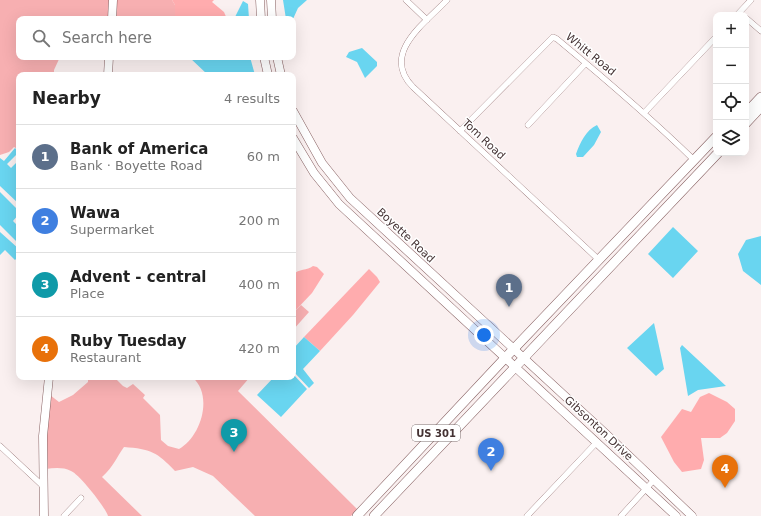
<!DOCTYPE html>
<html lang="en">
<head>
<meta charset="utf-8">
<style>
  :root { --surface:#fff; --page:#f2f2f2; --text:#222; --muted:#767676; --line:#e0e0e0; --accent:#327686 }
  body { margin:0; font-family:"DejaVu Sans",sans-serif; background:var(--page); color:var(--text) }
  .controls { position:absolute; right:12px; top:12px; display:grid; overflow:hidden; border-radius:8px; box-shadow:0 4px 16px #0002 }
  .controls button { width:36px; height:36px; display:grid; place-items:center; padding:0; border:0; border-bottom:1px solid var(--line); background:var(--surface); color:var(--text); font:20px sans-serif }
  .you { position:absolute; left:484px; top:335px; width:14px; height:14px; margin:-10px; border:3px solid #fff; border-radius:50%; background:#1a73e8; box-shadow:0 0 0 6px #1a73e833 }
  .badge { display:grid; place-items:center; width:26px; height:26px; border-radius:50%; background:var(--accent); color:#fff; font-size:13px; font-weight:700 }
  .pin { position:absolute; translate:-50% -33px; filter:drop-shadow(0 1px 2px #0008) }
  .pin::after { content:''; position:absolute; top:21px; width:14px; height:12px; background:inherit; clip-path:polygon(0 0,100% 0,50% 100%) }
  .list { margin:0; padding:0; list-style:none }
  h2 { display:flex; justify-content:space-between; align-items:center; height:52px; margin:0; padding:0 16px; font-size:17px }
  h2 small { font-size:13px; font-weight:400; color:var(--muted) }
  .list li { display:grid; grid-template-columns:26px 1fr auto; gap:12px; align-items:center; box-sizing:border-box; height:64px; padding:0 16px; border-top:1px solid var(--line) }
  .list b { display:block; font-size:15px; white-space:nowrap }
  .list p { margin:0; font-size:13px; white-space:nowrap; color:var(--muted) }
  .list em { font-size:13px; font-style:normal; color:var(--muted) }
  .icon { flex:none; width:22px; height:22px; fill:none; stroke:currentColor; stroke-width:2; stroke-linecap:round; stroke-linejoin:round }
  .map { position:relative; flex:none; width:761px; height:516px; overflow:hidden }
  .search { position:absolute; background:var(--surface); box-shadow:0 4px 16px #0002; left:16px; top:16px; width:280px; height:44px; display:flex; align-items:center; gap:10px; box-sizing:border-box; padding:0 14px; border-radius:8px; color:var(--muted); font-size:15px }
  .panel { position:absolute; background:var(--surface); box-shadow:0 4px 16px #0002; left:16px; top:72px; width:280px; height:308px; border-radius:8px }
  .map>svg:first-child { display:block }
  .green { fill:#ffacae }
  .forest { fill:#f7afb1 }
  .water { fill:#69d5f0 }
  .lines { fill:none; stroke-linecap:round; stroke-linejoin:round }
  .street-casing { stroke:#876162; stroke-width:6 }
  .secondary-casing { stroke:#876162; stroke-width:9 }
  .primary-casing { stroke:#876162; stroke-width:10 }
  .street { stroke:#fff; stroke-width:5.5 }
  .secondary { stroke:#fff; stroke-width:8 }
  .primary { stroke:#fff; stroke-width:9 }
  .labels { text-anchor:middle; stroke-width:3; stroke-linejoin:round; paint-order:stroke }
  .shield { fill:#fff; stroke:#7c7070; stroke-width:1 }
  .shield-label { font-size:10px; font-weight:bold; fill:#443233 }
  .street-label { font-size:11px; fill:#443233; stroke:#fff }
</style>
</head>
<body>
<div class="map">
<svg width="761" height="516" viewBox="0 0 761 516">
  <rect width="100%" height="100%" fill="#faf0f0"/>
  <path class="green" d="M172 0H214L212 2 224 12 227 19H175V5Z
    M313 266 317 267 324 274 312 293 293 313V275C299 268 307 271 313 266Z
    M369 269 377 277 380 282 353 315 320 351 304 337Z
    M709 393 727 402 735 409V421L727 433 720 438H701L704 460 701 469 682 472 674 462 661 437 682 409 691 412 700 397Z"/>
  <path class="forest" d="M0 0H110V19H19V57H60L54 70V75H19V150L14 147 9 152 0 155Z
    M115 0H172L175 5V19H115Z
    M301 305 309 312 293 330V313Z
    M88 377H114L123 386 127 388 133 384 145 395 143 398 160 415 161 440 168 446 179 449C201 437 214 395 192 377H250L238 391 357 509 351 516H255L213 476 193 467 175 471C157 452 151 449 124 447 116 458 114 466 102 477L142 516H108C106 508 79 474 71 471 63 467 54 468 46 469V436L50 395 59 402 73 395 88 382Z"/>
  <path class="water" d="M283 0H307L298 8 293 19H286Z
    M243 1 248 4 249 19H234Z
    M362 48 377 62V66L365 78 357 62 346 57 349 52Z
    M189 57H250L255 75H208Z
    M597 125 601 132 594 145 583 157H577L576 154C580 143 586 130 597 125Z
    M15 148 19 152 7 164 11 168 19 160V204L0 186V158L4 161Z
    M0 192 19 211V214L13 221 18 226 19 224V244L0 225Z
    M673 227 698 251 673 278 648 254Z
    M0 232 19 249V256L15 260 5 250 0 255Z
    M761 236V285L743 271 738 254 746 240Z
    M654 323 664 369 656 376 627 348Z
    M304 337 320 351 303 369 314 383 309 388 293 371V349Z
    M682 345 726 386 698 390 688 396 680 348Z
    M293 374 307 389 281 417 257 395 274 377H293Z"/>
  <g class="lines">
    <g class="street-casing">
      <path id="street" d="M406 0 427 20
        M447 0C425 23 380 54 413 87L598 259
        M737 15 751 0
        M746 18 761 31
        M644 113 716 37
        M528 125 585 64
        M460 131 553 37 557 39C604 78 650 117 694 160
        M0 446 44 487
        M64 516 81 498
        M527 516 597 442
        M621 516 654 480"/>
    </g>
    <g class="secondary-casing">
      <path id="secondary" d="M260 0 261 19
        M271 0 272 19
        M112 19 113 0
        M264 57 268 75
        M277 57 281 75
        M108 75 109 57
        M293 111 322 163 350 198 606 434 692 516
        M293 138 314 173 339 204 676 516
        M44 516 43 436 49 377"/>
    </g>
    <g class="primary-casing">
      <path id="primary" d="M746 113 761 97
        M746 123 761 107
        M357 516 506 357 716 137
        M374 516 718 153"/>
    </g>
    <use href="#street" class="street"/>
    <use href="#secondary" class="secondary"/>
    <use href="#primary" class="primary"/>
  </g>
  <g class="labels">
    <rect class="shield" x="412" y="425" width="48" height="16" rx="3"/>
    <g class="shield-label">
      <text x="436" y="437">US 301</text>
    </g>
    <g class="street-label">
      <text transform="translate(591 54) rotate(39)" y="4">Whitt Road</text>
      <text transform="translate(484 139) rotate(43)" y="4">Tom Road</text>
      <text transform="translate(406 235) rotate(43)" y="4">Boyette Road</text>
      <text transform="translate(599 428) rotate(43)" y="4">Gibsonton Drive</text>
    </g>
  </g>
</svg>
<div class="controls">
<button>+</button>
<button>−</button>
<button><svg class="icon" aria-label="locate" viewBox="0 0 24 24"><circle cx="12" cy="12" r="6"/><path d="M12 2v4M12 18v4M2 12h4M18 12h4"/></svg></button>
<button><svg class="icon" aria-label="layers" viewBox="0 0 24 24"><path d="M12 4l9 5-9 5-9-5zM3 14l9 5 9-5"/></svg></button>
</div>
<div class="you"></div>
<div class="pin badge" style="left:509px;top:307px;background:#5c6f8a">1</div>
<div class="pin badge" style="left:491px;top:471px;background:#3f7fe0">2</div>
<div class="pin badge" style="left:234px;top:452px;background:#0f9aa8">3</div>
<div class="pin badge" style="left:725px;top:488px;background:#e8710a">4</div>
<div class="search"><svg class="icon" aria-label="search" viewBox="0 0 24 24"><circle cx="10" cy="10" r="6"/><path d="M15 15l6 6"/></svg>Search here</div>
<section class="panel">
<h2>Nearby<small>4 results</small></h2>
<ul class="list">
<li><span class="badge" style="background:#5c6f8a">1</span><div><b>Bank of America</b><p>Bank · Boyette Road</p></div><em>60 m</em></li>
<li><span class="badge" style="background:#3f7fe0">2</span><div><b>Wawa</b><p>Supermarket</p></div><em>200 m</em></li>
<li><span class="badge" style="background:#0f9aa8">3</span><div><b>Advent - central</b><p>Place</p></div><em>400 m</em></li>
<li><span class="badge" style="background:#e8710a">4</span><div><b>Ruby Tuesday</b><p>Restaurant</p></div><em>420 m</em></li>
</ul>
</section>
</div>
</body>
</html>
